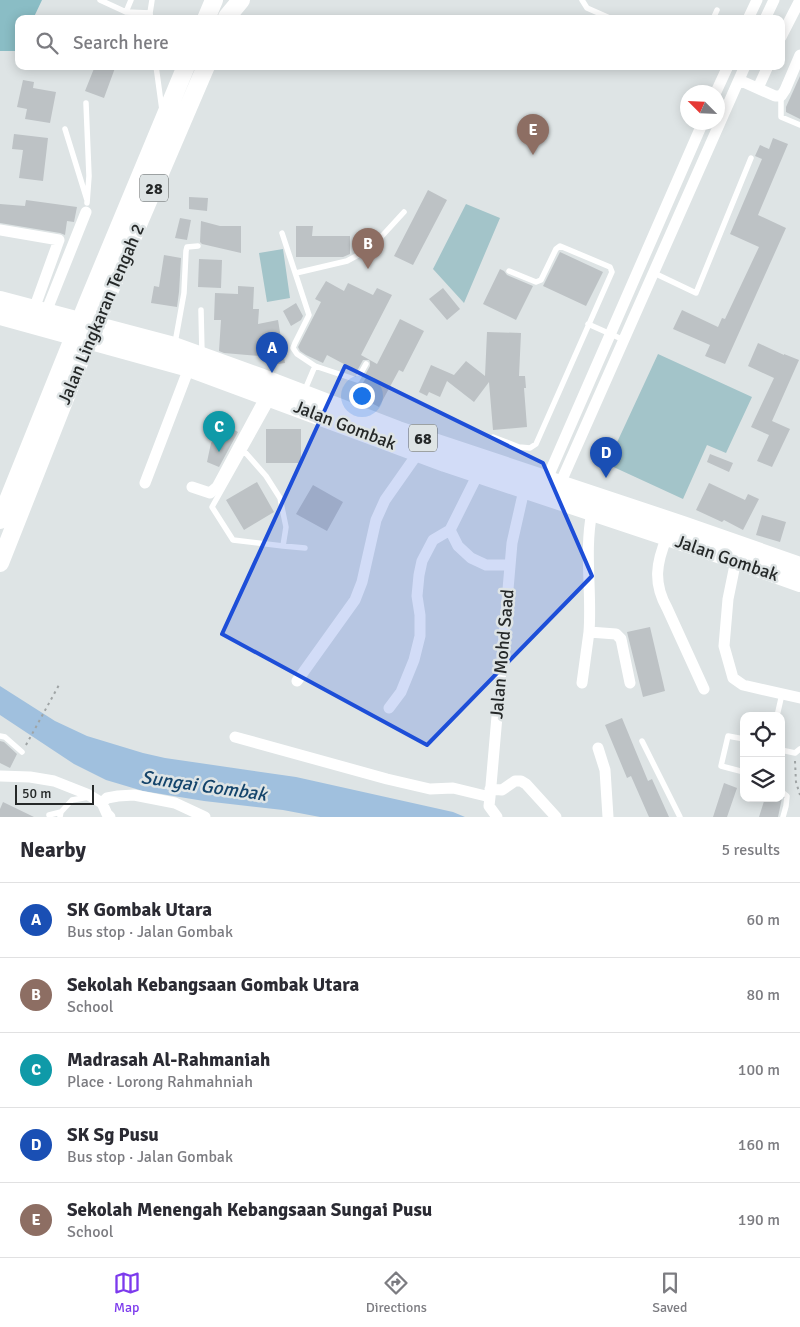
<!DOCTYPE html>
<html lang="en">
<head>
<meta charset="utf-8">
<style>
  :root { --surface:#fff; --page:#f7f7f7; --text:#2b2b33; --muted:#7c7c81; --line:#e1e1e2; --accent:#7c3aed }
  body { margin:0; font-family:Signika,sans-serif; background:var(--page); color:var(--text) }
  .controls { position:absolute; right:15px; bottom:15px; display:grid; overflow:hidden; border-radius:10px; box-shadow:0 2px 12px #0003 }
  .controls button { width:45px; height:45px; display:grid; place-items:center; padding:0; border:0; border-bottom:1px solid var(--line); background:var(--surface); color:var(--text); font:25px sans-serif }
  .compass { position:absolute; left:680px; top:85px; width:45px; height:45px; border-radius:50%; background:var(--surface); box-shadow:0 2px 12px #0003; rotate:294deg }
  .scale { position:absolute; left:15px; bottom:12px; width:79px; box-sizing:border-box; padding-left:5px; border:2px solid #252828; border-top:0; font-size:14px; line-height:18px; white-space:nowrap; color:#252828; -webkit-text-stroke:4px #dee4e5; paint-order:stroke }
  .you { position:absolute; left:361px; top:395px; width:18px; height:18px; margin:-12px; border:4px solid #fff; border-radius:50%; background:#1a73e8; box-shadow:0 0 0 8px #1a73e833 }
  .badge { display:grid; place-items:center; width:32px; height:32px; border-radius:50%; background:var(--accent); color:#fff; font-size:16px; font-weight:700 }
  .pin { position:absolute; translate:-50% -41px; filter:drop-shadow(0 1px 2px #0008) }
  .pin::after { content:''; position:absolute; top:26px; width:18px; height:15px; background:inherit; clip-path:polygon(0 0,100% 0,50% 100%) }
  .list { margin:0; padding:0; list-style:none }
  h2 { display:flex; justify-content:space-between; align-items:center; height:65px; margin:0; padding:0 20px; font-size:21px }
  h2 small { font-size:16px; font-weight:400; color:var(--muted) }
  .list li { display:grid; grid-template-columns:32px 1fr auto; gap:15px; align-items:center; box-sizing:border-box; height:75px; padding:0 20px; border-top:1px solid var(--line) }
  .list b { display:block; font-size:19px; white-space:nowrap }
  .list p { margin:0; font-size:16px; white-space:nowrap; color:var(--muted) }
  .list em { font-size:16px; font-style:normal; color:var(--muted) }
  .icon { flex:none; width:28px; height:28px; fill:none; stroke:currentColor; stroke-width:2; stroke-linecap:round; stroke-linejoin:round }
  .map { position:relative; flex:none; width:800px; height:817px; overflow:hidden }
  .search { position:absolute; background:var(--surface); box-shadow:0 2px 12px #0003; left:15px; right:15px; top:15px; height:55px; display:flex; align-items:center; gap:12px; box-sizing:border-box; padding:0 18px; border-radius:10px; color:var(--muted); font-size:19px }
  .sheet { height:440px; background:var(--surface) }
  nav { display:flex; justify-content:space-around; align-items:center; box-sizing:border-box; height:70px; border-top:1px solid var(--line); background:var(--surface); font-size:14px; color:var(--muted) }
  nav a { display:grid; justify-items:center; gap:2px }
  nav .on { color:var(--accent) }
  .map>svg:first-child { display:block }
  .green { fill:#a3c4c9 }
  .forest { fill:#8abdc5 }
  .water { fill:#a0c0de }
  .building { fill:#bdc2c5 }
  .lines { fill:none; stroke-linecap:round; stroke-linejoin:round }
  .path { stroke:#9fa4a5; stroke-width:2; stroke-dasharray:2.5 4; stroke-linecap:butt }
  .service { stroke:#fff; stroke-width:5.5 }
  .minor { stroke:#fff; stroke-width:11 }
  .primary { stroke:#fff; stroke-width:18 }
  .trunk { stroke:#fff; stroke-width:18 }
  .marked { fill:#1d4ed8; fill-opacity:0.2; stroke:#1d4ed8; stroke-width:4; stroke-linejoin:round }
  .labels { text-anchor:middle; stroke-width:5; stroke-linejoin:round; paint-order:stroke }
  .shield { fill:#dee4e5; stroke:#5c6061; stroke-width:1 }
  .shield-label { font-size:16px; font-weight:bold; fill:#252828 }
  .street-label { font-size:18px; fill:#252828; stroke:#dee4e5 }
  .water-label { font-size:19px; font-style:italic; fill:#14446b; stroke:#dee4e5 }
</style>
</head>
<body>
<div class="map">
<svg width="800" height="817" viewBox="0 0 800 817">
  <rect width="100%" height="100%" fill="#dee4e5"/>
  <path class="green" d="M466 204 500 218 464 303 433 269Z
    M283 249 290 298 267 302 259 253Z
    M658 354 752 397 726 453 707 445 683 499 607 464Z"/>
  <path class="forest" d="M0 0H42L33 19H19L18 51H0Z"/>
  <path class="water" d="M0 686 55 721 87 736 143 753 165 758 296 777 453 812 465 817H320L283 810 204 801 143 791 106 780 74 764 0 715Z"/>
  <path class="building" d="M95 66H108L115 68 104 98 85 91Z
    M800 76V119L786 112V107Z
    M23 80 34 82 33 88 56 92 50 123 25 119 27 109 17 107Z
    M14 134 48 138 43 181 19 178 23 150 12 149Z
    M773 138 788 144 758 215 786 228 725 364 705 356 710 345 673 329 682 310 718 327 722 318 725 319 759 247 730 234 762 159 755 156 760 145 769 149Z
    M428 190 447 200 413 265 394 256Z
    M189 197 208 198 207 211 189 209Z
    M26 200 77 207 74 222 67 221 65 235 60 233 0 223V204L25 206Z
    M180 218 191 220 187 240 175 238Z
    M201 221 220 226H241V253L202 244 200 242Z
    M296 226H313L312 236H350V254L343 257H296Z
    M560 252 603 272 586 306 543 286Z
    M164 255 181 258 179 292 177 307 151 303 154 286 159 287Z
    M199 259 222 260 221 288 198 287Z
    M500 269 504 271 507 275 533 286 516 320 483 304Z
    M326 281 344 291 348 283 373 295 377 288 392 295 361 355 377 364 400 319 424 331 403 372 399 370 379 407 356 395 367 376 365 375 370 366V362L369 360H363L357 371 327 355 323 363 306 355 300 351 298 347 321 302 315 299Z
    M238 286 254 287 253 309H259L258 324 278 320 285 363 271 365 270 357 224 353 219 351 221 320H214L215 293 238 294Z
    M443 288 460 309 447 320 429 299Z
    M296 303 303 316 301 320 291 326 283 311Z
    M487 332 521 333 519 376H525L526 388H524L527 427 493 430 489 382 474 402 447 381 440 397 429 392 427 396 419 392 431 365 454 375 466 361 485 376Z
    M758 343 784 355V354L799 360 772 421 790 429 772 467 757 461 769 435 751 427 774 378 748 366Z
    M225 425 238 432 219 467 207 462 211 443Z
    M266 429H301V463H266Z
    M710 454 733 463 729 472 707 462Z
    M257 482 274 512 244 530 226 500Z
    M709 483 745 500 748 494 759 499 743 530 724 520 722 522 696 510Z
    M313 485 343 502 327 531 296 514Z
    M762 515 786 522 780 542 756 535Z
    M650 627 665 691 643 697 627 632Z
    M622 718 648 781 652 779 669 817H649L631 776 627 778 605 725Z
    M0 741 4 742 17 754 10 768 0 763Z
    M724 783 737 788 727 817H713Z
    M765 798H782L778 817H759Z
    M3 802 34 817H0V809Z"/>
  <g class="lines">
    <path class="path" d="M26 745 59 685
      M795 761 796 782 800 795"/>
    <path class="service" d="M100 0 126 12 150 13
      M582 0 587 8 612 19
      M126 12 131 0
      M151 19 150 13 152 0
      M713 19 717 10
      M156 66 162 110
      M781 96V117L800 125
      M86 103 89 176 87 203
      M65 129 87 200
      M282 233 309 315 295 343 293 348 297 354 315 366
      M296 273 347 261 371 248 404 212
      M654 273 696 293 751 158
      M201 310 202 354
      M588 324 624 340
      M175 343 184 293 186 251 187 247 198 246
      M304 392 315 366 357 380 366 364
      M493 437 519 447 530 448 536 444 612 272 610 267 560 246 556 249 541 280 536 282 509 271
      M244 451 266 476 280 498 286 527 283 546 233 540 212 507 272 400
      M283 546 305 548
      M777 716 782 694
      M0 736 5 737 22 752
      M744 739 728 736 721 766 744 772
      M642 741 680 817
      M781 750 795 753 800 749
      M781 791 787 796 786 806 783 817
      M49 815 61 812
      M60 817 61 812 72 800 89 797"/>
    <path class="minor" d="M748 19 757 0
      M765 19 774 0
      M781 37 800 0
      M739 80 775 96H781L785 90 800 55
      M758 88 768 66
      M716 92 728 66
      M0 230 59 240 34 309
      M46 312 86 212
      M547 479 703 122
      M145 483 189 368
      M560 484 745 66
      M192 487 210 493 217 487 266 396
      M592 512C584 551 592 592 589 632L616 634 621 639 630 683
      M450 530 458 546 471 558 486 565H510
      M667 537C656 563 653 583 667 608L704 689
      M736 560 728 599 724 646 733 678 743 685 800 698
      M297 681 355 600 362 582 376 520 385 500 418 453
      M582 683 589 632
      M389 708 401 692 414 660 420 636V615L417 596 419 575 422 561 433 540 450 530 478 474
      M235 737 387 779 430 789 453 788 490 797
      M598 748 605 770 608 817
      M0 776 30 777 54 781 87 794 102 803 107 814 110 817
      M490 789 502 790 515 781H521L526 784 556 817
      M102 803 107 798 118 796 134 795 175 803 205 817
      M497 817 489 806 490 797 512 543 524 490"/>
    <path class="primary" d="M0 300 174 346 260 377 398 430 683 525 800 566
      M0 316 189 368 445 463 736 560 800 583"/>
    <path class="trunk" d="M227 17 241 0
      M206 19 214 0
      M0 520 87 304 186 66
      M0 563 83 353 206 66"/>
  </g>
  <path class="marked" d="M345 366 543 463 592 576 427 745 222 634Z"/>
  <g class="labels">
    <g class="shield">
      <rect x="140" y="174.5" width="28" height="27" rx="4"/>
      <rect x="409" y="424.5" width="28" height="27" rx="4"/>
    </g>
    <g class="shield-label">
      <text x="154" y="194">28</text>
      <text x="423" y="444">68</text>
    </g>
    <g class="street-label">
      <text transform="translate(101 314) rotate(-67)" y="6">Jalan Lingkaran Tengah 2</text>
      <text transform="translate(345 425) rotate(21)" y="6">Jalan Gombak</text>
      <text transform="translate(727 558) rotate(19)" y="6">Jalan Gombak</text>
      <text transform="translate(502 654) rotate(-85)" y="6">Jalan Mohd Saad</text>
    </g>
    <g class="water-label">
      <text transform="translate(204 785) rotate(8)" y="7">Sungai Gombak</text>
    </g>
  </g>
</svg>
<div class="controls">
<button><svg class="icon" aria-label="locate" viewBox="0 0 24 24"><circle cx="12" cy="12" r="6"/><path d="M12 2v4M12 18v4M2 12h4M18 12h4"/></svg></button>
<button><svg class="icon" aria-label="layers" viewBox="0 0 24 24"><path d="M12 4l9 5-9 5-9-5zM3 14l9 5 9-5"/></svg></button>
</div>
<svg class="compass" viewBox="-18 -18 36 36"><path d="M0-13l5 13h-10z" fill="#e53935"/><path d="M0 13l5-13h-10z" fill="#7c7c81"/></svg>
<div class="scale">50 m</div>
<div class="you"></div>
<div class="pin badge" style="left:272px;top:373px;background:#1a4fb4">A</div>
<div class="pin badge" style="left:368px;top:269px;background:#8d6e63">B</div>
<div class="pin badge" style="left:219px;top:452px;background:#0f9aa8">C</div>
<div class="pin badge" style="left:606px;top:478px;background:#1a4fb4">D</div>
<div class="pin badge" style="left:533px;top:155px;background:#8d6e63">E</div>
<div class="search"><svg class="icon" aria-label="search" viewBox="0 0 24 24"><circle cx="10" cy="10" r="6"/><path d="M15 15l6 6"/></svg>Search here</div>
</div>
<section class="sheet">
<h2>Nearby<small>5 results</small></h2>
<ul class="list">
<li><span class="badge" style="background:#1a4fb4">A</span><div><b>SK Gombak Utara</b><p>Bus stop · Jalan Gombak</p></div><em>60 m</em></li>
<li><span class="badge" style="background:#8d6e63">B</span><div><b>Sekolah Kebangsaan Gombak Utara</b><p>School</p></div><em>80 m</em></li>
<li><span class="badge" style="background:#0f9aa8">C</span><div><b>Madrasah Al-Rahmaniah</b><p>Place · Lorong Rahmahniah</p></div><em>100 m</em></li>
<li><span class="badge" style="background:#1a4fb4">D</span><div><b>SK Sg Pusu</b><p>Bus stop · Jalan Gombak</p></div><em>160 m</em></li>
<li><span class="badge" style="background:#8d6e63">E</span><div><b>Sekolah Menengah Kebangsaan Sungai Pusu</b><p>School</p></div><em>190 m</em></li>
</ul>
</section>
<nav>
<a class="on"><svg class="icon" aria-label="map" viewBox="0 0 24 24"><path d="M3 6l6-2 6 2 6-2v14l-6 2-6-2-6 2zM9 4v14M15 6v14"/></svg>Map</a>
<a><svg class="icon" aria-label="directions" viewBox="0 0 24 24"><path d="M12 3l9 9-9 9-9-9zM9 14v-3h6M13 9l2 2-2 2"/></svg>Directions</a>
<a><svg class="icon" aria-label="saved" viewBox="0 0 24 24"><path d="M7 4h10v16l-5-4-5 4z"/></svg>Saved</a>
</nav>
</body>
</html>
